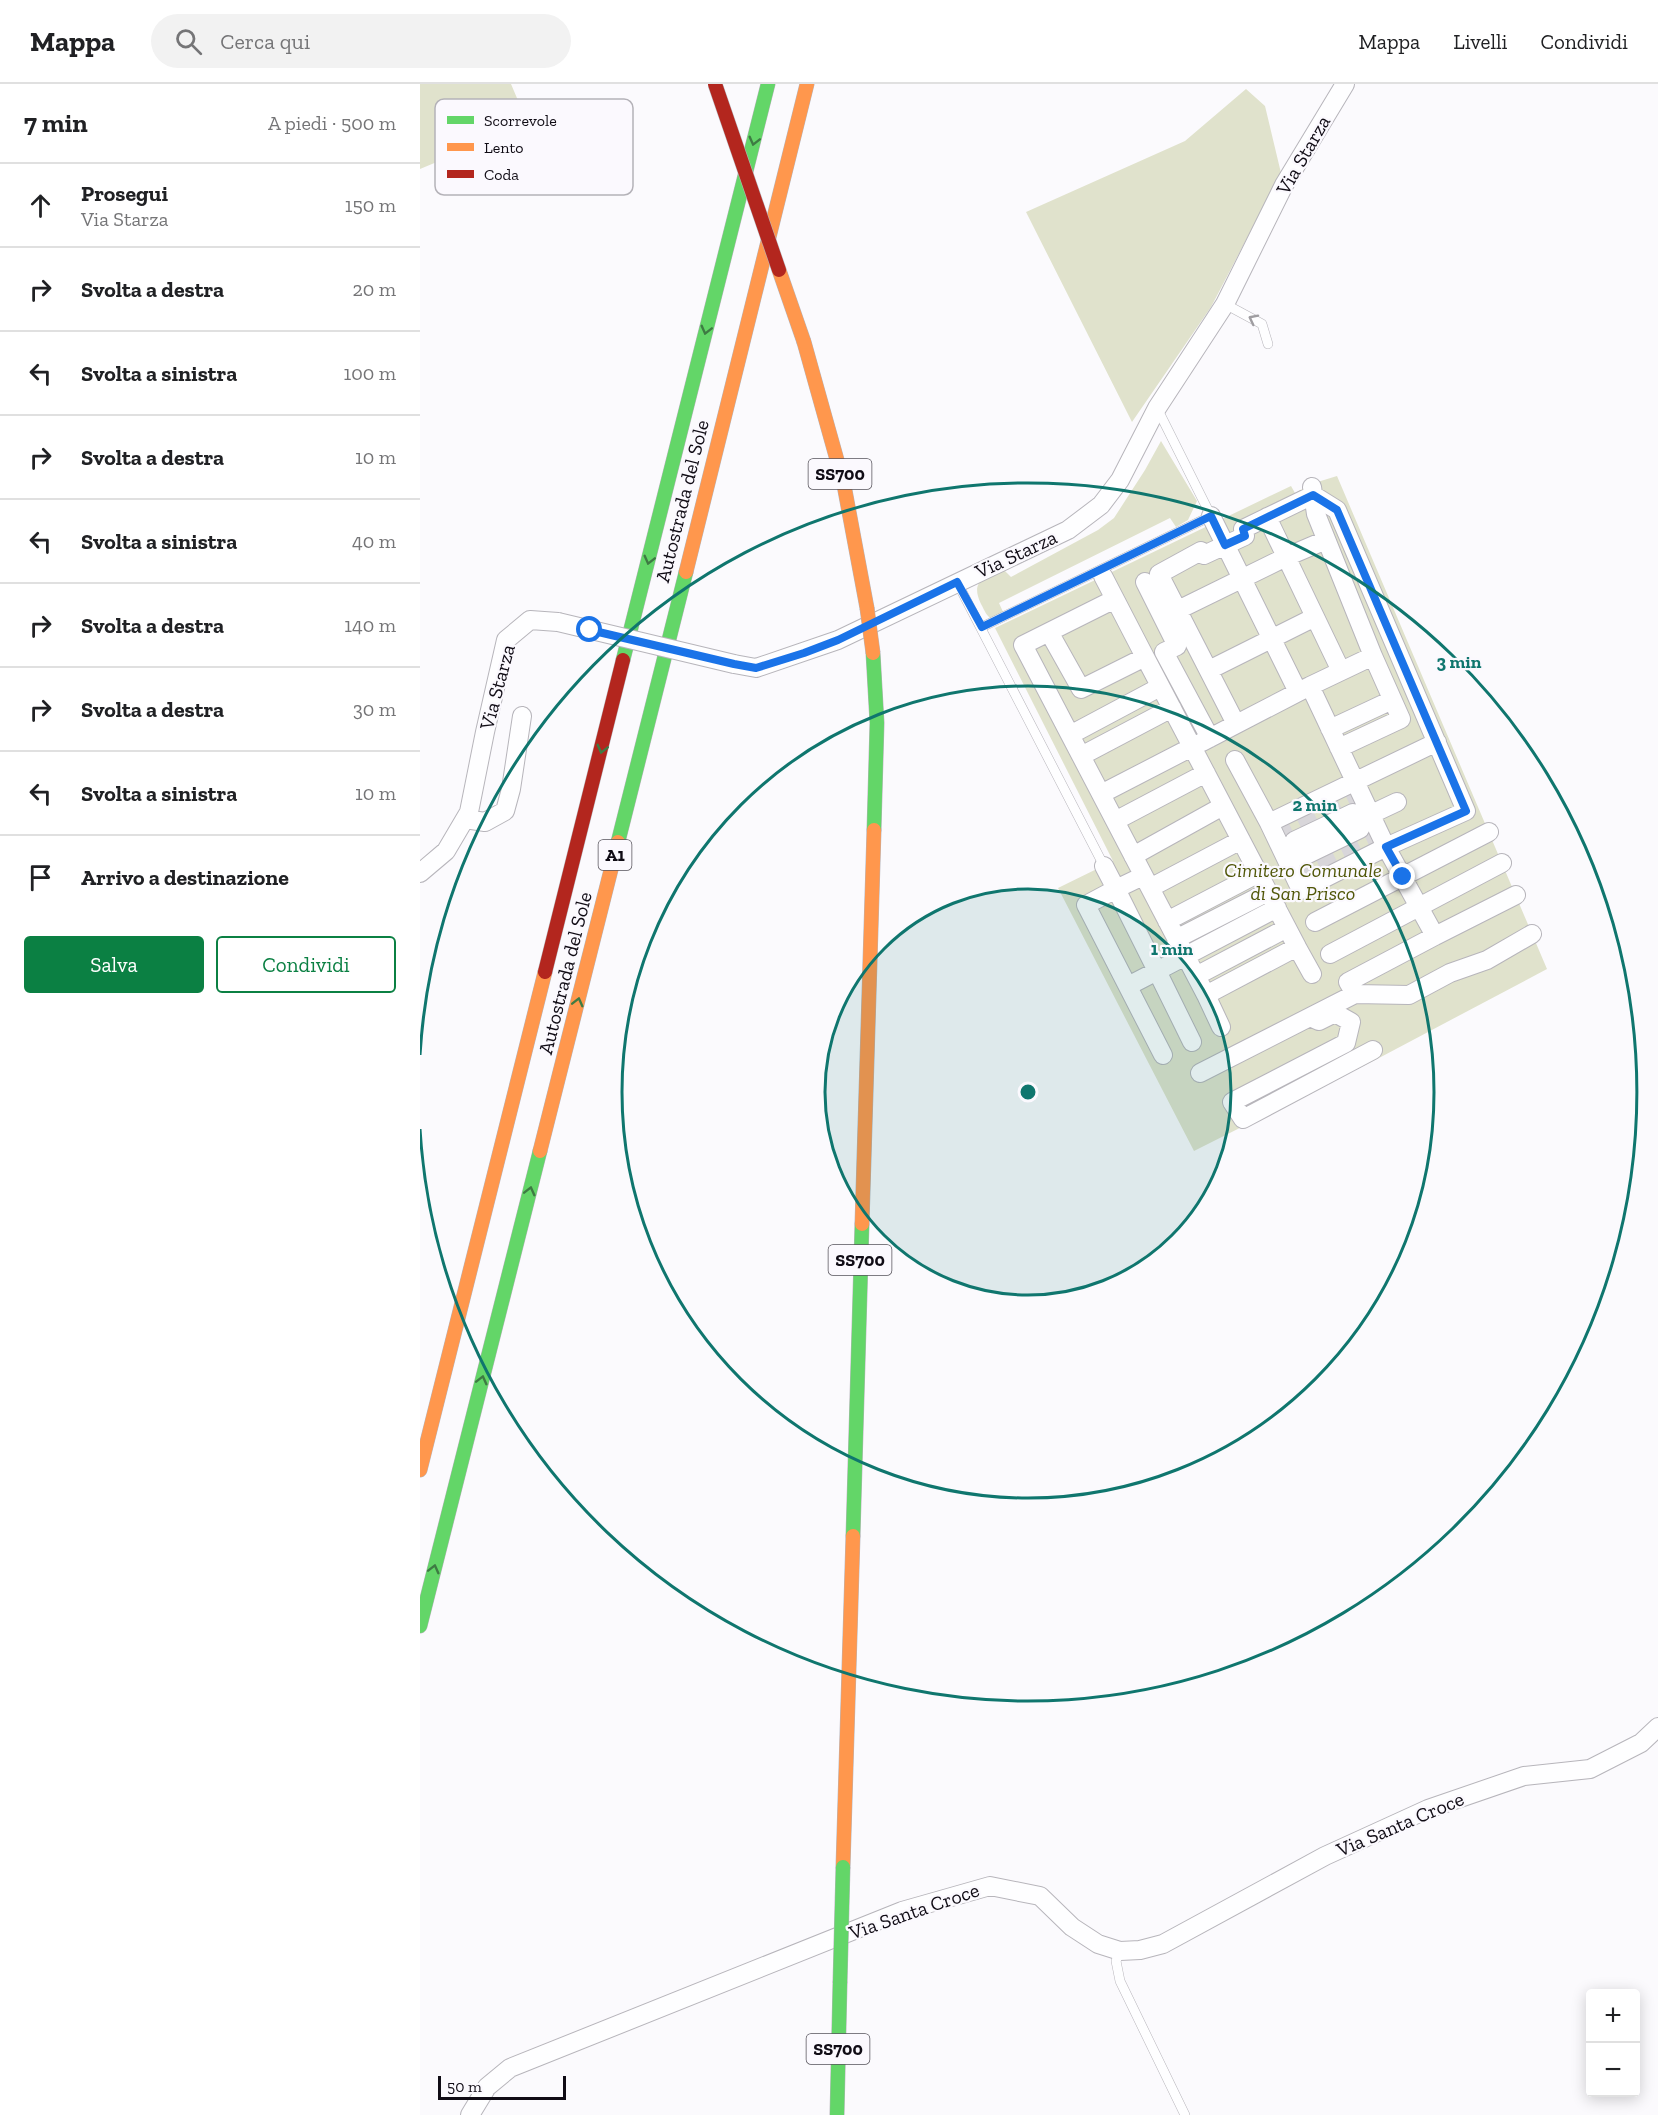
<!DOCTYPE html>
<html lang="it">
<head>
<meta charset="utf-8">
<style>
  :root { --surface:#fff; --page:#f2f2f2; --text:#202124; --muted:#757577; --line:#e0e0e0; --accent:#0b8043 }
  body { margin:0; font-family:"Zilla Slab",serif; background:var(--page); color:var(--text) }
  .controls { position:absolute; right:18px; bottom:18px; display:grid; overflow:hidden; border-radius:6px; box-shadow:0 3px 15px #0003 }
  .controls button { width:54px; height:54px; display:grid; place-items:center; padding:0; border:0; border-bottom:2px solid var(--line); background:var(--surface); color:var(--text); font:30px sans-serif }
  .scale { position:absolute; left:18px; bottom:15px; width:128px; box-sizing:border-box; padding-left:6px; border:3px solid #100c15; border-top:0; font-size:16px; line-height:21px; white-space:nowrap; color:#100c15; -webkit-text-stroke:4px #fbf9fe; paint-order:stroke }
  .stop { position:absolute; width:18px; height:18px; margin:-14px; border:4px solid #1a73e8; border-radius:50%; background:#fff }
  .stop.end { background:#1a73e8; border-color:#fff; box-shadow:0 2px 6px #0008 }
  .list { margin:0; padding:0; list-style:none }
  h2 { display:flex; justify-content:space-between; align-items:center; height:78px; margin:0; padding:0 24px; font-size:26px }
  h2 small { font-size:20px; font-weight:400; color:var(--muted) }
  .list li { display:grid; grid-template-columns:39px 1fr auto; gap:18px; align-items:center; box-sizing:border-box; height:84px; padding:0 24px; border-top:2px solid var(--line) }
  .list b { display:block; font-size:22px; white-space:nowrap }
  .list p { margin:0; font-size:20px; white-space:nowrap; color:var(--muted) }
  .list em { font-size:20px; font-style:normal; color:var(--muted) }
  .actions { display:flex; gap:12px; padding:18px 24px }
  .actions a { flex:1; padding:14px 0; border:2px solid var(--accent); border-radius:6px; text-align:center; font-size:21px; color:var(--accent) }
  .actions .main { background:var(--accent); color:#fff }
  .icon { flex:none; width:33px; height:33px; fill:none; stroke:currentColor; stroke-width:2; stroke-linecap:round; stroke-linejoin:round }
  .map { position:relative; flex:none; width:1238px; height:2031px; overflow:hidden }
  header { display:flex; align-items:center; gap:36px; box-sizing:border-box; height:84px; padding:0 30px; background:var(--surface); border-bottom:2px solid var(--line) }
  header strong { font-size:28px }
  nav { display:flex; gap:33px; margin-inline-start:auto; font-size:21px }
  .search { width:420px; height:54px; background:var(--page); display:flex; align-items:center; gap:15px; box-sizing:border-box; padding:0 21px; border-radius:33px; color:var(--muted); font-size:22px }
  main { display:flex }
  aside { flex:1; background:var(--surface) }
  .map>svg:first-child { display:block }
  .green { fill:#e0e2cc }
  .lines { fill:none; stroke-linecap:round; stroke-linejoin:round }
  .street-tunnel { stroke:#d8d6da; stroke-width:18; stroke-dasharray:18 9; stroke-linecap:butt }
  .lane-casing { stroke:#b7b5bb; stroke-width:10 }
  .street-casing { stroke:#b7b5bb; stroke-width:20 }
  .fast-casing { stroke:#b7b5bb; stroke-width:15 }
  .slow-casing { stroke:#b7b5bb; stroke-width:15 }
  .jam-casing { stroke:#b7b5bb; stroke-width:15 }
  .lane { stroke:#fefeff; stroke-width:9 }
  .street { stroke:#fefeff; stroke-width:18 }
  .fast { stroke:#63d668; stroke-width:14 }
  .slow { stroke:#ff974d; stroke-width:14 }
  .jam { stroke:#b3261e; stroke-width:14 }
  .street-bridge-casing { stroke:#b7b5bb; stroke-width:20; stroke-linecap:butt }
  .fast-bridge-casing { stroke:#b7b5bb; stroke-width:15; stroke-linecap:butt }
  .slow-bridge-casing { stroke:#b7b5bb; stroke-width:15; stroke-linecap:butt }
  .jam-bridge-casing { stroke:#b7b5bb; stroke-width:15; stroke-linecap:butt }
  .street-bridge { stroke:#fefeff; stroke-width:18 }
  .fast-bridge { stroke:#63d668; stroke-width:14 }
  .slow-bridge { stroke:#ff974d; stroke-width:14 }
  .jam-bridge { stroke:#b3261e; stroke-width:14 }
  .oneway { stroke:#3e7b43 }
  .oneway2 { stroke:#9f9da1 }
  .route { stroke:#1a73e8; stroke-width:8 }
  .ring { fill:none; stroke:#0f766e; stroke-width:3 }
  .labels { text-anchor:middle; stroke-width:4.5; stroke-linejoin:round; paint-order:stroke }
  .shield { fill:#fbf9fe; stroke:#56535b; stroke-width:1.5 }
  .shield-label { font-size:18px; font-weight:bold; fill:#100c15 }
  .street-label { font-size:20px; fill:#100c15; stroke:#fbf9fe }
  .park-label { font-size:20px; font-style:italic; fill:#505608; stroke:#fbf9fe }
  .key { fill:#fbf9fe; stroke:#b4b2b8; stroke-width:1.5 }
  .key-label { font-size:16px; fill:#100c15 }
  .centre { fill:#0f766e; stroke:#fbf9fe; stroke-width:3 }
  .ring-label { font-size:18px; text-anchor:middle; font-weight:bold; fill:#0f766e; stroke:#fbf9fe; stroke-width:4.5; stroke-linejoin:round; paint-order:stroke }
</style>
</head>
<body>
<header>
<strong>Mappa</strong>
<div class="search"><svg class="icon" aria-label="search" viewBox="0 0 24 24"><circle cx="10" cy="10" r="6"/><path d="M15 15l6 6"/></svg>Cerca qui</div>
<nav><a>Mappa</a><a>Livelli</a><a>Condividi</a></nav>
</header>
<main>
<aside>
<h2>7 min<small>A piedi · 500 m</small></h2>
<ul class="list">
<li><svg class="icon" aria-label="ahead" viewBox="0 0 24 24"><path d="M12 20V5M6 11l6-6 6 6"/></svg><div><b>Prosegui</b><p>Via Starza</p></div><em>150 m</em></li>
<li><svg class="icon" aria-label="right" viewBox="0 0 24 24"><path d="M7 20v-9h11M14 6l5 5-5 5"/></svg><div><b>Svolta a destra</b></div><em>20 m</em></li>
<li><svg class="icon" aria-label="left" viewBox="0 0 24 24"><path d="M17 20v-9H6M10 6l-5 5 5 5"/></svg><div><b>Svolta a sinistra</b></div><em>100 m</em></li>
<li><svg class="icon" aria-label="right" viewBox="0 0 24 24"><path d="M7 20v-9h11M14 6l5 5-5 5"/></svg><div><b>Svolta a destra</b></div><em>10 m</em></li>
<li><svg class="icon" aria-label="left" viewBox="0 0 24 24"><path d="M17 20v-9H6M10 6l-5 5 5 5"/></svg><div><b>Svolta a sinistra</b></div><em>40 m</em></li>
<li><svg class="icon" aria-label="right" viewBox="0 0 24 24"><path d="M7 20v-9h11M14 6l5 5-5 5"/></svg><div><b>Svolta a destra</b></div><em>140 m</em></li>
<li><svg class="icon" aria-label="right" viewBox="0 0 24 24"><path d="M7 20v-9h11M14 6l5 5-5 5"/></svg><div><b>Svolta a destra</b></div><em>30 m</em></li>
<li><svg class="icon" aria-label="left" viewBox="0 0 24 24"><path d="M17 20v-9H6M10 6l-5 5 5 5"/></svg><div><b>Svolta a sinistra</b></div><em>10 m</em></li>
<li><svg class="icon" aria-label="arrive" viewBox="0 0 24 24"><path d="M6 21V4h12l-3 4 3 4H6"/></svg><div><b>Arrivo a destinazione</b></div></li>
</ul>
<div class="actions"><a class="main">Salva</a><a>Condividi</a></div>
</aside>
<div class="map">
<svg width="1238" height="2031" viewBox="0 0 1238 2031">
  <rect width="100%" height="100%" fill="#fbfafd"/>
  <path class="green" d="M0 0H91L108 40 0 85Z
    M826 5 845 22 861 89 791 223 712 338 606 128 765 57Z
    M741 357 777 417 768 436 756 443 750 434 579 519 584 530 573 536C566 532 565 527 561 520 550 497 564 494 582 484L591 493 678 446 694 434 725 386Z
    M917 392 1127 885 959 974 774 1067 638 804 693 777 575 544 871 402 875 409 891 400Z"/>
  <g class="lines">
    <path class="street-tunnel" d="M856 754 942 713
      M873 790 959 749"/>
    <g class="lane-casing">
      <path id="lane" d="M805 220 842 240 848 260
        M537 498 684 782
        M562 543 791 432 737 324
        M700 1867 696 1877 700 1897 765 2031"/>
    </g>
    <g class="street-casing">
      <path id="street" d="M791 432 878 608
        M847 433 921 587
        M683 492 725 573 661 605 629 548 695 515
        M725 498 757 562 744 568 790 654
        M758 526 866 473 906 456
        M629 548 603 561 786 911 877 863 725 573
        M314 580 336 584 418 556 648 446 681 421 700 396 737 324 805 220 864 101 925 0
        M789 586 895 533
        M890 602 953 572 896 430 892 403
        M816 640 739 490 781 467 784 471 825 452 823 445 893 411 917 426 1046 727 966 763 1015 852 1096 811
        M910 645 972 616
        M650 651 740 603
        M782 658 890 602 966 763 881 806 849 739 815 676
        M919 664 981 635 953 572
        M661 672 752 624
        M681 710 772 663
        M933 729 940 745 882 773 874 757Z
        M45 735 65 738 85 727 91 705 102 632
        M941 735 977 718
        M695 737 786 689
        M849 739 1017 658
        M713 772 803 722
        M684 782 696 805 723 792
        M0 789 26 767 49 728 65 648 86 556 110 536 138 538
        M730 804 821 756
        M747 837 839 789
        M895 838 1069 748
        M756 855 848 808
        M877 863 892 890
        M910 870 1082 779
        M776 892 867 844
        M708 902 737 887 772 958
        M935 910 989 911 1030 889 1067 876 1112 850
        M786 911 801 943
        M890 933 899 937 915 929 931 938 926 959 812 1018 823 1035 953 966
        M743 971 666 821 696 805 737 887 857 824
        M780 989 935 910 928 898 1015 852
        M50 2031 67 2003 90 1984 482 1827 570 1802 620 1812 652 1843 678 1860 700 1867 720 1866 743 1860 905 1772 1008 1725 1104 1692 1170 1685 1221 1659 1238 1643"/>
    </g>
    <g class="fast-casing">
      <path id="fast" d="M453 569 457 639 454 746
        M203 576 348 0
        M198 758 266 488
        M433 1452 442 1140
        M0 1542 120 1067
        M417 2031 420 1899"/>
    </g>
    <g class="slow-casing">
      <path id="slow" d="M384 258 424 401 447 524
        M266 488 387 0
        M120 1067 198 758
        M442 1140 454 746
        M0 1386 125 888
        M423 1783 433 1452"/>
    </g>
    <g class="jam-casing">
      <path id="jam" d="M125 888 203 576"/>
    </g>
    <use href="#lane" class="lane"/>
    <use href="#street" class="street"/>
    <use href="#fast" class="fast"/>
    <use href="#slow" class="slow"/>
    <use href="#jam" class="jam"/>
    <g class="street-bridge-casing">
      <path id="street-bridge" d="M138 538 314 580"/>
    </g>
    <g class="fast-bridge-casing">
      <path id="fast-bridge" d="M420 1899 423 1783"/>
    </g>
    <g class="slow-bridge-casing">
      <path id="slow-bridge" d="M359 186 384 258
        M447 524 453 569"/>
    </g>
    <g class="jam-bridge-casing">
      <path id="jam-bridge" d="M295 0 359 186"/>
    </g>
    <use href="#street-bridge" class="street-bridge"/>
    <use href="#fast-bridge" class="fast-bridge"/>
    <use href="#slow-bridge" class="slow-bridge"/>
    <use href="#jam-bridge" class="jam-bridge"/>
  </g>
  <defs><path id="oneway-chevron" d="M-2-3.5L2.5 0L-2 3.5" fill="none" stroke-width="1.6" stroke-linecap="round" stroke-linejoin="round" transform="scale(1.5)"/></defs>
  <g class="oneway">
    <use href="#oneway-chevron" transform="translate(334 57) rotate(104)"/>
    <use href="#oneway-chevron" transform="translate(286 246) rotate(104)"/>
    <use href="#oneway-chevron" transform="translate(229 476) rotate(104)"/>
    <use href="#oneway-chevron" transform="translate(182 665) rotate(104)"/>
    <use href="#oneway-chevron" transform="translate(158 918) rotate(-76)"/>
    <use href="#oneway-chevron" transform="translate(110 1107) rotate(-76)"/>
    <use href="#oneway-chevron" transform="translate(62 1296) rotate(-76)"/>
    <use href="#oneway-chevron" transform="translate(14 1485) rotate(-76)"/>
  </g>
  <use class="oneway2" href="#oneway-chevron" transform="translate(833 235) rotate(-153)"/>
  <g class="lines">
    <path class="route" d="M170 546 314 580 336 584 384 569 418 556 537 498 562 543 791 432 805 461 825 452 823 445 893 411 917 426 1046 727 966 763 983 793"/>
  </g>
  <circle cx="608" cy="1008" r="203" fill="#0f766e" fill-opacity=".12"/>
  <g class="ring">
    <circle cx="608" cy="1008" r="203"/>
    <circle cx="608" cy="1008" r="406"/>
    <path d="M0 971A609 609 0 1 1 0 1045"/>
  </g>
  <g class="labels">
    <g class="shield">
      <rect x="388.5" y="375" width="63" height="30" rx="4.5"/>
      <rect x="178.5" y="756" width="33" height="30" rx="4.5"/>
      <rect x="408.5" y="1161" width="63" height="30" rx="4.5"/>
      <rect x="386.5" y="1950" width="63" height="30" rx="4.5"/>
    </g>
    <g class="shield-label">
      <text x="420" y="396">SS700</text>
      <text x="195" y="777">A1</text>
      <text x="440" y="1182">SS700</text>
      <text x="418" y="1971">SS700</text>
    </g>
    <g class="street-label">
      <text transform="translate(883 71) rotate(-60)" y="7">Via Starza</text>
      <text transform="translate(262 417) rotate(-76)" y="7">Autostrada del Sole</text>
      <text transform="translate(596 470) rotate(-25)" y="7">Via Starza</text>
      <text transform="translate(77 603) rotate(-75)" y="7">Via Starza</text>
      <text transform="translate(145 889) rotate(-76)" y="7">Autostrada del Sole</text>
      <text transform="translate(980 1740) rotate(-23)" y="7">Via Santa Croce</text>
      <text transform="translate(494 1827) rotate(-19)" y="7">Via Santa Croce</text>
    </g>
    <g class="park-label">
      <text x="883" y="793">Cimitero Comunale<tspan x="883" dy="23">di San Prisco</tspan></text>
    </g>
  </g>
  <rect x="15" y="15" width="198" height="96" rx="9" class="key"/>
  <rect x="27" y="32" width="27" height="8" fill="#63d668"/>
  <rect x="27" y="59" width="27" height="8" fill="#ff974d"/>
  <rect x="27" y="86" width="27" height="8" fill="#b3261e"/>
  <g class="key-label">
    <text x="64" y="42">Scorrevole</text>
    <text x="64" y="69">Lento</text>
    <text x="64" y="96">Coda</text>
  </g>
  <circle cx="608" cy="1008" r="9" class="centre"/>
  <g class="ring-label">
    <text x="1039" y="584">3 min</text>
    <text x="895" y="727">2 min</text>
    <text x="752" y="871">1 min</text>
  </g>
</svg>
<div class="controls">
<button>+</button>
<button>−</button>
</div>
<div class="scale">50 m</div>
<div class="stop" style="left:170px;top:546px"></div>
<div class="stop end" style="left:983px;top:793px"></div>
</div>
</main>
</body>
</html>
